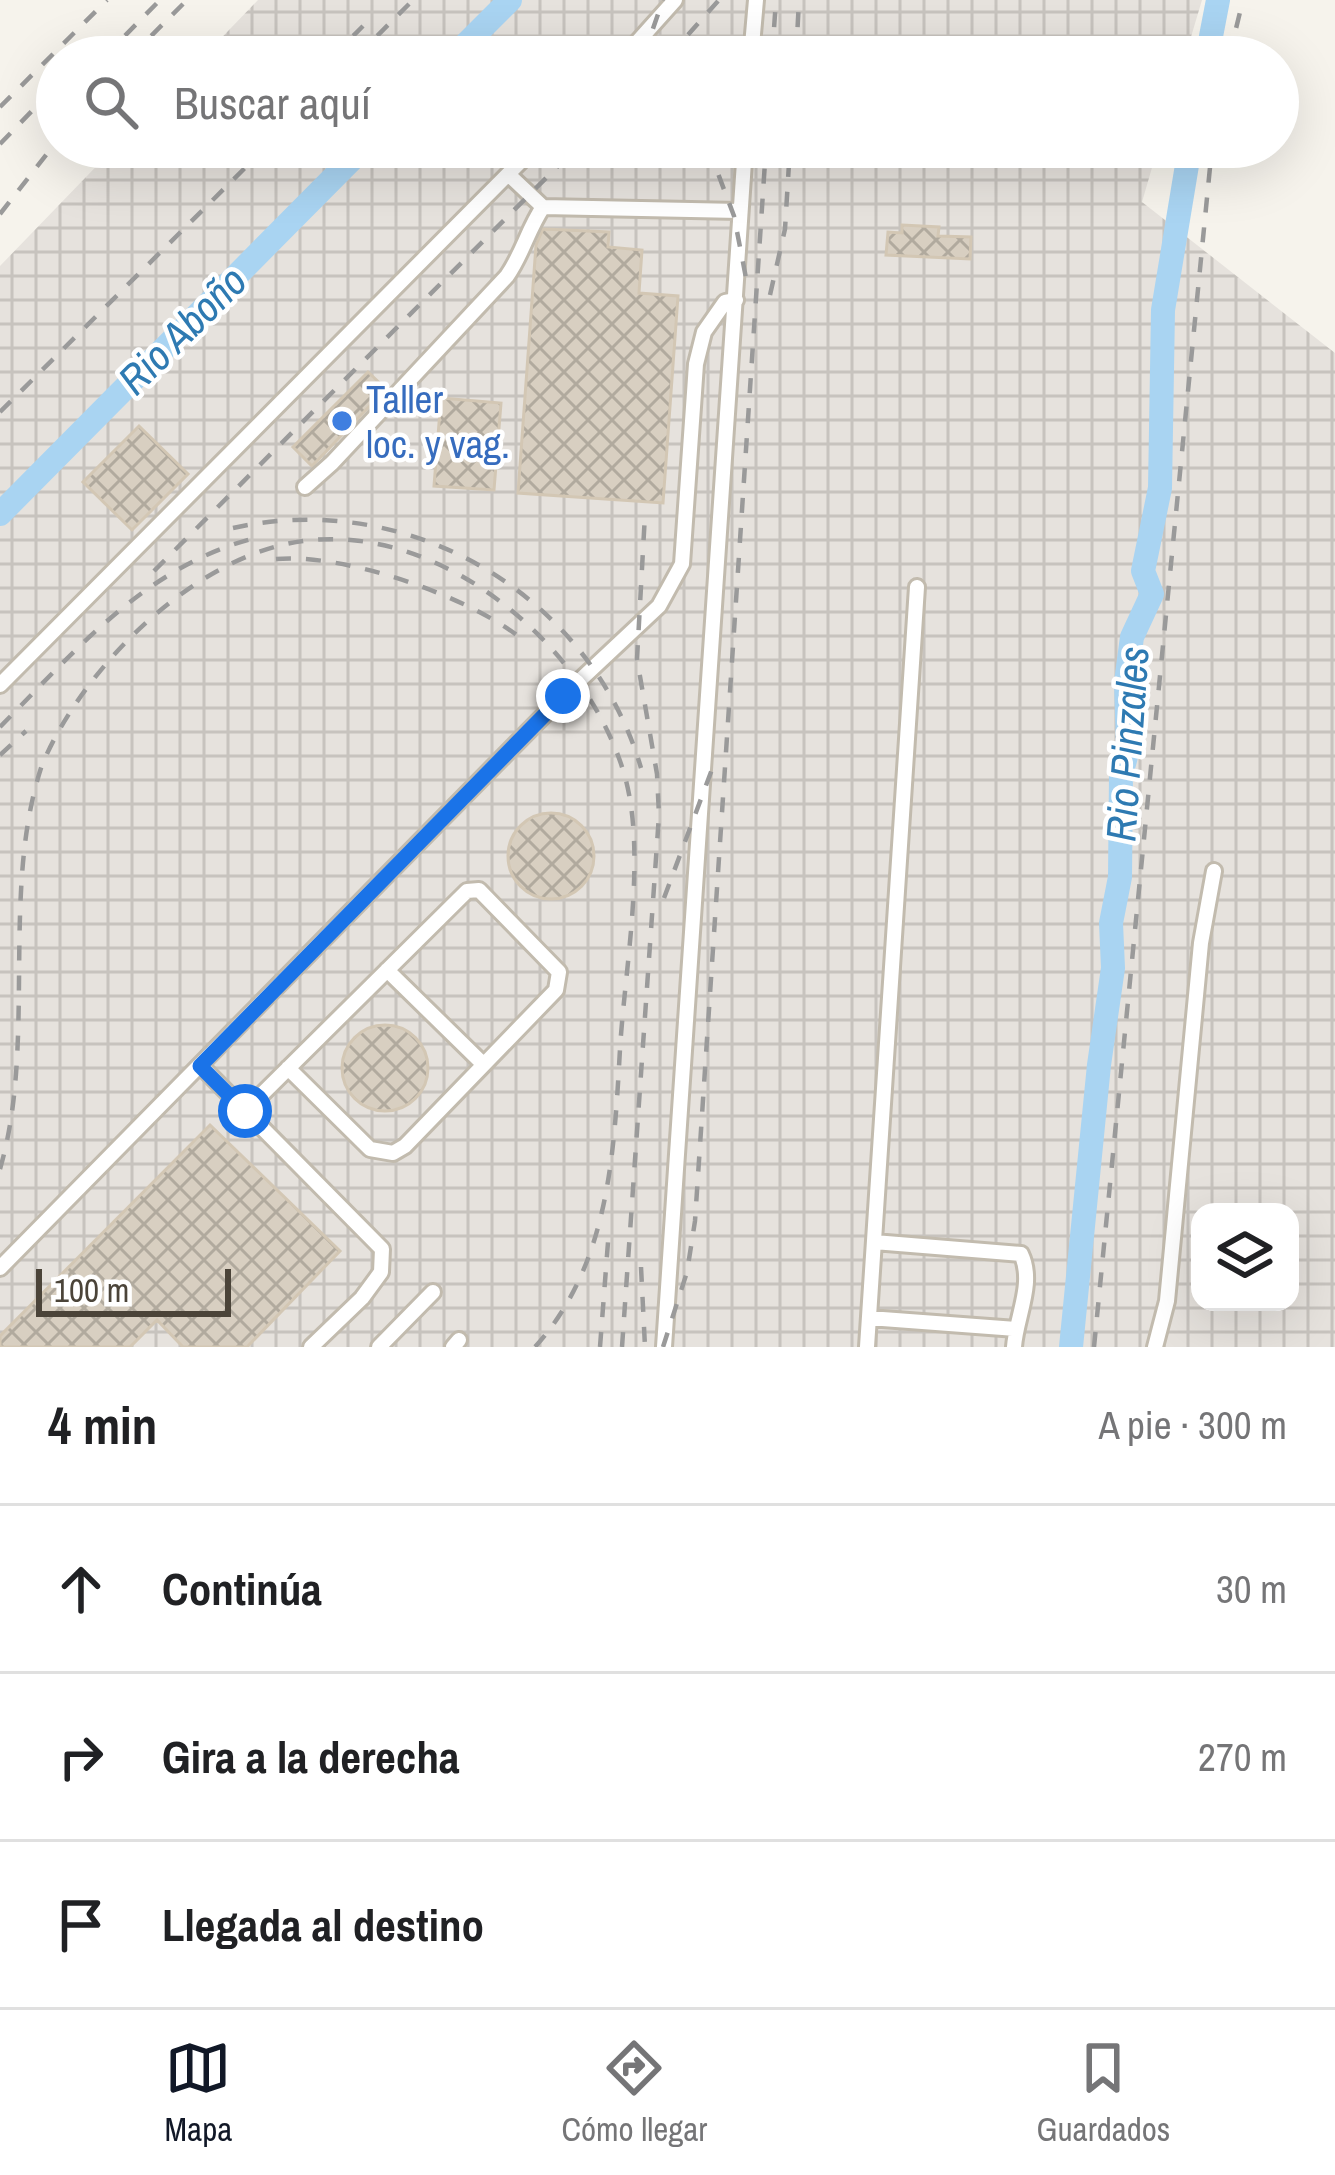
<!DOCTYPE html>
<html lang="es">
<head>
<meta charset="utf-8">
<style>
  :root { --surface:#fff; --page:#f6f6f6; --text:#202124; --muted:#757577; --line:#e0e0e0; --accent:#111827 }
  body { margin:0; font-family:"Archivo Narrow",sans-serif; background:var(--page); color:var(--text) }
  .controls { position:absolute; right:36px; bottom:36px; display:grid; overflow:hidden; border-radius:24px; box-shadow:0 12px 48px #0002 }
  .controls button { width:108px; height:108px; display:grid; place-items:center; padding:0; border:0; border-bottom:3px solid var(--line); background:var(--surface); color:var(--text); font:60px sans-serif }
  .scale { position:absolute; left:36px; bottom:30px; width:195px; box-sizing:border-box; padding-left:12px; border:6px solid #4b4439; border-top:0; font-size:33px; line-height:42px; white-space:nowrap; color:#4b4439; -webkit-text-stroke:9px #fff; paint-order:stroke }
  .stop { position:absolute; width:36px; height:36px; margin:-27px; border:9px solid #1a73e8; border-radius:50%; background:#fff }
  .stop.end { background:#1a73e8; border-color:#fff; box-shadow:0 3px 12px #0008 }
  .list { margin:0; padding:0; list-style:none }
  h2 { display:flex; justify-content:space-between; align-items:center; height:156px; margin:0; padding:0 48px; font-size:51px }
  h2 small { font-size:39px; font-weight:400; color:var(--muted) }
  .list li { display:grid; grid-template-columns:78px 1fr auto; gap:36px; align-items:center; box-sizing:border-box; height:168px; padding:0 48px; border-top:3px solid var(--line) }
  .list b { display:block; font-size:45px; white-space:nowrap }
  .list em { font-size:39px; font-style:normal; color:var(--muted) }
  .icon { flex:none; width:66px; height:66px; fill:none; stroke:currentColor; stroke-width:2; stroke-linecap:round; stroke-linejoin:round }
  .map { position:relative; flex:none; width:1335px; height:1347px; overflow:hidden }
  .search { position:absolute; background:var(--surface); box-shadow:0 12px 48px #0002; left:36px; right:36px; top:36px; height:132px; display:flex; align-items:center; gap:30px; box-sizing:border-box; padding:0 42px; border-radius:66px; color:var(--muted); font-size:45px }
  .sheet { height:660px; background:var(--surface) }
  nav { display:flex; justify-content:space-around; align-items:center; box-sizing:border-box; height:168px; border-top:3px solid var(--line); background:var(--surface); font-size:33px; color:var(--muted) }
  nav a { display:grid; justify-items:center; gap:6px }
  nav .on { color:var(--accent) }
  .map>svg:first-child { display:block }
  .industrial { fill:url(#industrial-grid); fill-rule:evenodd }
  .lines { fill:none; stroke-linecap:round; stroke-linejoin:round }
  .river { stroke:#a9d4f2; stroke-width:24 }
  .building { fill:url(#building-cross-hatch); stroke:#d3c7b4; stroke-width:3 }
  .minor-casing { stroke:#c2bbae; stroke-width:20 }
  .minor { stroke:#fff; stroke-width:14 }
  .rail { stroke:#9a9a9a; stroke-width:4.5; stroke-dasharray:15 15; stroke-linecap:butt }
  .route { stroke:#1a73e8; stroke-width:15 }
  .shop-dot { fill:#3f7fe0; stroke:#fff; stroke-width:4.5 }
  .labels { text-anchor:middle; stroke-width:9; stroke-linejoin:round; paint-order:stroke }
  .shop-label { font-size:39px; fill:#366cbe; stroke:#fff; text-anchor:start }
  .water-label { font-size:42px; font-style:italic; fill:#2e7ab2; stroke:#fff }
</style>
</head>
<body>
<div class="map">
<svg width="1335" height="1347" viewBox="0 0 1335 1347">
  <defs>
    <pattern id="industrial-grid" width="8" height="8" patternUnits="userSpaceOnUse" patternTransform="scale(3)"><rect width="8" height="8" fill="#e6e2dd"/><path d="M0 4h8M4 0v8" fill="none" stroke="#c7c3be"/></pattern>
    <pattern id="building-cross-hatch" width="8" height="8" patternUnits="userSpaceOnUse" patternTransform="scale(3)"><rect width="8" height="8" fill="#d8cfc1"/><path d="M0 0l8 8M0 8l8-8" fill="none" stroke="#b1aa9e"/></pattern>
  </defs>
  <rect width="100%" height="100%" fill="#f6f3ec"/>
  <path class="industrial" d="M258 0H1202L1185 57H203Z
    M115 147H1158L1142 202 1335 353V1347H0V266ZM1200 1212H1290V1302H1200Z"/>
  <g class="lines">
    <path class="river" d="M453 57 510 0
      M1207 57 1218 0
      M0 514 364 147
      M1071 1347 1099 1065 1113 968 1111 923 1120 877 1121 775 1128 749 1126 682 1132 637 1152 594 1143 571 1160 488 1163 310 1190 147"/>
  </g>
  <path class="building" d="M902 225 939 227 938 236 971 237 970 259 886 255 888 232 902 233Z
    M543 229 609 232 608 247 642 250 639 293 678 296 663 503 518 493 536 245Z
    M368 372 386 389 312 466 293 447Z
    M441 398 501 403 494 490 434 486Z
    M139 426 188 474 132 530 83 482Z
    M508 856a43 43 0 1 1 86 0a43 43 0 1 1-86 0Z
    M342 1068a43 43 0 1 1 86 0a43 43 0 1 1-86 0Z
    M210 1125 340 1251 247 1347H183L157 1320 130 1347H0V1336Z"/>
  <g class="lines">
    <g class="minor-casing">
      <path id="minor" d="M624 57 675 0
        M751 57 756 0
        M508 174 543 207 740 211
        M305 487 332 463 507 276C523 253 528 229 543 207
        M0 685 535 147
        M387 970 483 1064
        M200 1065 382 1249 381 1272 362 1298 311 1347
        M245 1111C319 1037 393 964 467 891L479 890 559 972 556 990 405 1146 393 1153 370 1149 288 1068
        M874 1242 1021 1254C1035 1283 1016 1317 1014 1347
        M0 1268 563 696 659 606 682 564 696 364 704 332 725 302 736 300
        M869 1318 1016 1329
        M379 1347 433 1292
        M453 1347 459 1340
        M664 1347 745 147
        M867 1347 917 587
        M1155 1347 1167 1301 1201 943 1214 871"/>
    </g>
    <use href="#minor" class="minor"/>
    <path class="rail" d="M104 57 160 0
      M130 57 187 0
      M332 57 363 26
      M356 57 413 0
      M643 57 663 0
      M668 57 719 0
      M772 57 776 0
      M796 57 799 0
      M1229 57 1243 0
      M0 107 107 0
      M0 144 57 85
      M708 147 734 216 746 278
      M0 214 57 141
      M770 295 785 229 790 147
      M0 412 266 147
      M233 528C410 488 591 596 641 768
      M276 559C345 553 468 596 522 639
      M154 571 577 147
      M0 727C76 650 146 566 255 538
      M0 755 26 731
      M664 898 714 764
      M0 1169C37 1042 0 891 42 765 81 672 182 569 282 545 426 510 582 638 623 770 648 849 625 965 620 1049 614 1155 609 1265 535 1347
      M641 1267 645 1347
      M600 1347 609 1229
      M622 1347 659 815 657 774 637 659 645 514
      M663 1347 687 1272 695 1221 766 147
      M1094 1347 1212 147"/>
  </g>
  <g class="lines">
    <path class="route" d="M245 1111 200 1066 563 696"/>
  </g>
  <circle class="shop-dot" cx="342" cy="421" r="12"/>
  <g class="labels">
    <g class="shop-label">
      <text x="366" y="413">Taller<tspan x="366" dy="45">loc. y vag.</tspan></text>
    </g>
    <g class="water-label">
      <text transform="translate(182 330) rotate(-45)" y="15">Rio Aboño</text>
      <text transform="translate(1127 744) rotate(-86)" y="15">Rio Pinzales</text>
    </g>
  </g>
</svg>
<div class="controls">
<button><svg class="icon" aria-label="layers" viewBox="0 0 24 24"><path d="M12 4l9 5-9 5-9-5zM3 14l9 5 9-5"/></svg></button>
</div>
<div class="scale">100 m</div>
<div class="stop" style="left:245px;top:1111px"></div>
<div class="stop end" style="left:563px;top:696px"></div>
<div class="search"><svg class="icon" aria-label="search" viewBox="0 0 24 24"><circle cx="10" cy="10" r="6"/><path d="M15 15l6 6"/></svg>Buscar aquí</div>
</div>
<section class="sheet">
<h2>4 min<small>A pie · 300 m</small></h2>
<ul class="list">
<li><svg class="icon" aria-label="ahead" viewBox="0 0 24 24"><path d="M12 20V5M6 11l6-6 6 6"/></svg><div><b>Continúa</b></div><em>30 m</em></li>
<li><svg class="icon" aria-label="right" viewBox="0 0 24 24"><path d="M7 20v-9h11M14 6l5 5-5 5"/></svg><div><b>Gira a la derecha</b></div><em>270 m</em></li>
<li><svg class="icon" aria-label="arrive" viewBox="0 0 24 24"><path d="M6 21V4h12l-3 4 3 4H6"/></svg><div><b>Llegada al destino</b></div></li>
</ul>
</section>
<nav>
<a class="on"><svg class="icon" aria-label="map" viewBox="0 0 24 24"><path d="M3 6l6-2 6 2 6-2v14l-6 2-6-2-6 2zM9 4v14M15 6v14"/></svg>Mapa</a>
<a><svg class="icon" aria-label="directions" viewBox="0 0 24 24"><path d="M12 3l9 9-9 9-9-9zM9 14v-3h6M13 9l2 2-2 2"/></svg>Cómo llegar</a>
<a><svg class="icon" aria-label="saved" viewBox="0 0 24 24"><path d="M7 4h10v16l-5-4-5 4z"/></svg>Guardados</a>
</nav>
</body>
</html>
